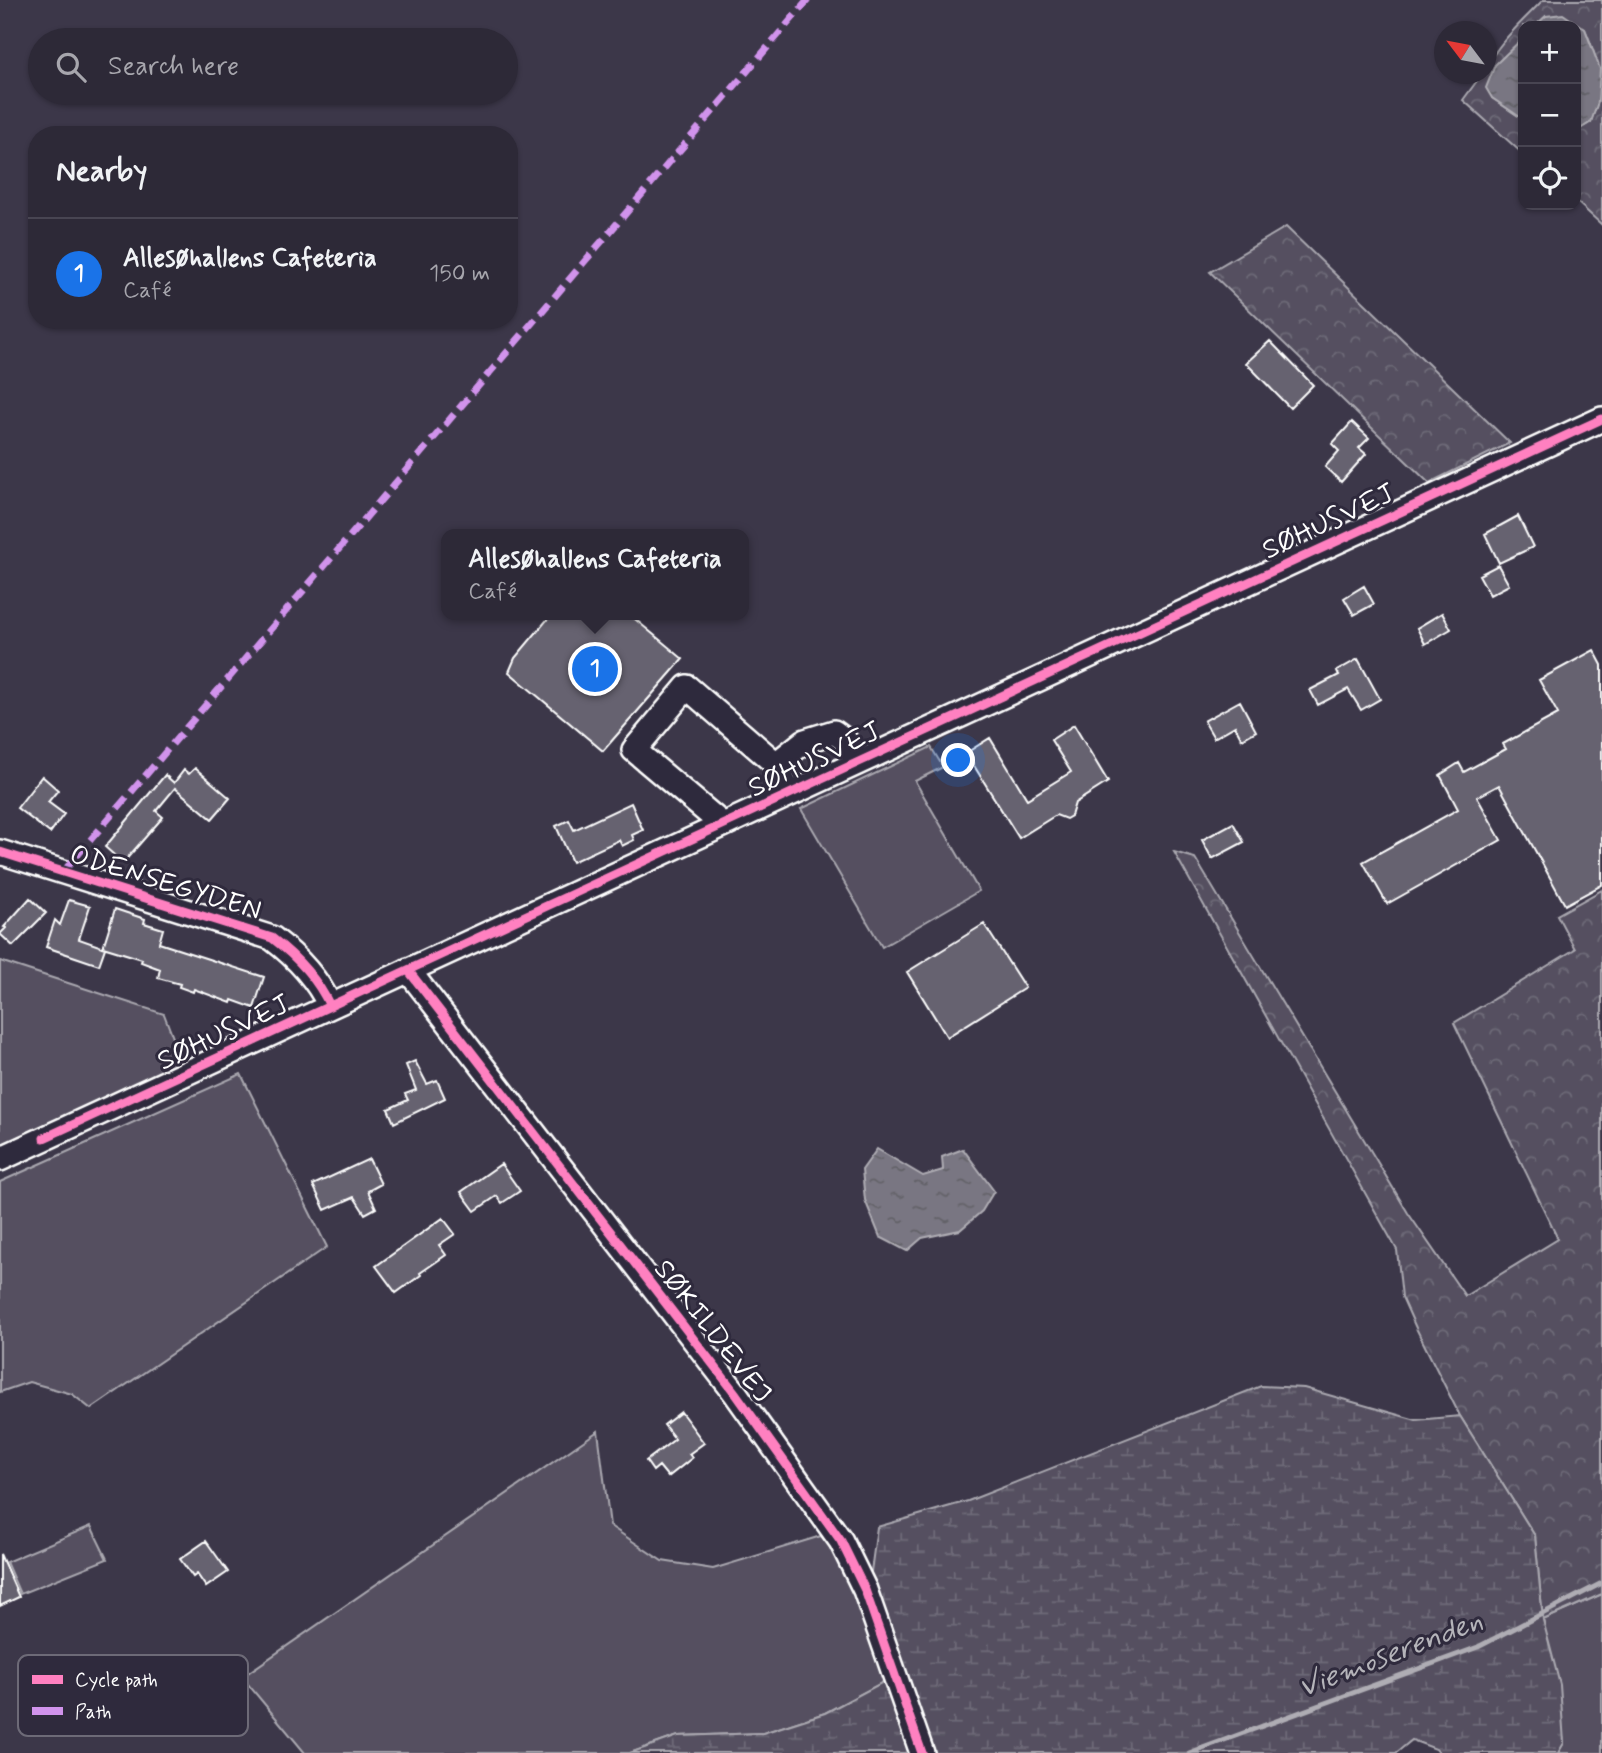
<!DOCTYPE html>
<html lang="en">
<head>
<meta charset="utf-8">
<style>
  :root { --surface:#2d2937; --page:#35313f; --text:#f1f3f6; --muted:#a7a6ad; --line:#484552; --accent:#1a73e8 }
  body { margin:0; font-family:Mynerve,sans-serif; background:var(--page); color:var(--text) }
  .controls { position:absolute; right:21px; top:21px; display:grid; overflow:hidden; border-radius:14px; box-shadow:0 2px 5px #0004 }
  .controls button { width:63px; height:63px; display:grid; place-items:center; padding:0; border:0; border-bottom:2px solid var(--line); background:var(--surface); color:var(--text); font:35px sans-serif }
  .compass { position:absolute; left:1434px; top:21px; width:63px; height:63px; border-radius:50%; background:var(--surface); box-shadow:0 2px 5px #0004; rotate:302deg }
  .you { position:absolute; left:959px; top:761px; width:24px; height:24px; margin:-18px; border:5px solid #fff; border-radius:50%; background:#1a73e8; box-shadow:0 0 0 10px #1a73e833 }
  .badge { display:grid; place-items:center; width:46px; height:46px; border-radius:50%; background:var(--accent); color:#fff; font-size:23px; font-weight:700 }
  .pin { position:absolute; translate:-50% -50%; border:4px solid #fff; box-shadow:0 2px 7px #0006 }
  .popup { position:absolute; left:441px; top:529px; width:308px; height:91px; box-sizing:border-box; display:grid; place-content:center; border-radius:14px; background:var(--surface); filter:drop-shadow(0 2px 5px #0005); font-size:23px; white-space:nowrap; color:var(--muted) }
  .popup b { font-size:26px; color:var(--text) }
  .popup::after { content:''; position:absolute; left:50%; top:100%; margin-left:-14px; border:14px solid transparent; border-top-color:var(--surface) }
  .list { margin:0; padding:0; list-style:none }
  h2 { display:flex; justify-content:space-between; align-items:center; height:91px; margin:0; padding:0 28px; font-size:30px }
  h2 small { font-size:23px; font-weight:400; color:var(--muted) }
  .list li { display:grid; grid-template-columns:46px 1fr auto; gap:21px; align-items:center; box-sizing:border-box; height:112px; padding:0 28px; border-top:2px solid var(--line) }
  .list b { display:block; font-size:26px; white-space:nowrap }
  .list p { margin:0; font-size:23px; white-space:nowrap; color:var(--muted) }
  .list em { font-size:23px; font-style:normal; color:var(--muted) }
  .icon { flex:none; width:38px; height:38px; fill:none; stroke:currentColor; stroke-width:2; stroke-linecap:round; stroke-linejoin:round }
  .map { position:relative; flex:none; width:1602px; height:1753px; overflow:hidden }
  .search { position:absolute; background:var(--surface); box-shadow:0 2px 5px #0004; left:28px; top:28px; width:490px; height:77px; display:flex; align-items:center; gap:18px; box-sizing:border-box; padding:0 24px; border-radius:38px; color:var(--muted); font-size:26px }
  .panel { position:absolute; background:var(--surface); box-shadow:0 2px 5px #0004; left:28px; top:126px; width:490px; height:203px; border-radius:28px }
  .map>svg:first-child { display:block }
  .green { fill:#555060; stroke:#aaa8b0; stroke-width:2 }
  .forest { fill:url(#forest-crowns); stroke:#aaa8b0; stroke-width:2 }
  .wetland { fill:url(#wetland-marsh); stroke:#aaa8b0; stroke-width:2 }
  .water { fill:url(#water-ripples); stroke:#afadb4; stroke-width:2 }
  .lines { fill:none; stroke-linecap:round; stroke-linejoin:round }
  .stream { stroke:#afadb4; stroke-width:5 }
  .building { fill:#666270; stroke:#fff; stroke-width:2 }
  .minor-casing { stroke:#fff; stroke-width:28 }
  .minor { stroke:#2f2a3d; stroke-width:23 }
  .quiet { stroke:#d193ec; stroke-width:7; stroke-dasharray:14 7; stroke-linecap:butt }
  .cycleway-casing { stroke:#2f2a3d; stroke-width:13 }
  .cycleway { stroke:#ff80c0; stroke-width:9 }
  .labels { text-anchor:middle; stroke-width:6; stroke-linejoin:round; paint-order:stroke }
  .street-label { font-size:28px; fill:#fff; stroke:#2f2a3d }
  .water-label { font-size:30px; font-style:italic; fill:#b5b4ba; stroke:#2f2a3d }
  .key { fill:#2f2a3d; stroke:#6d6a77; stroke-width:2 }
  .key-label { font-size:19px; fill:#fff }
</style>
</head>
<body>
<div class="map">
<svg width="1602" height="1753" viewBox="0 0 1602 1753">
  <defs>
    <pattern id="forest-crowns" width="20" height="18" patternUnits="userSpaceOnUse" patternTransform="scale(1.75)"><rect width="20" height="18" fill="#555060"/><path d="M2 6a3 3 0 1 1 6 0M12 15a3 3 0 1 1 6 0" fill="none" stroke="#6e6a78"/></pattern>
    <pattern id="wetland-marsh" width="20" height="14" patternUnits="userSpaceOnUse" patternTransform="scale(1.75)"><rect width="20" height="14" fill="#555060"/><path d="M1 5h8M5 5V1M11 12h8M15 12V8" fill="none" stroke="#6e6a78"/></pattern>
    <pattern id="water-ripples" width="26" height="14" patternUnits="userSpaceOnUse" patternTransform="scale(1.75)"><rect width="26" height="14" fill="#797682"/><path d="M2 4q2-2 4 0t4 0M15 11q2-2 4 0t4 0" fill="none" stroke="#626167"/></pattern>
  </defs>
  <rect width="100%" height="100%" fill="#3c3749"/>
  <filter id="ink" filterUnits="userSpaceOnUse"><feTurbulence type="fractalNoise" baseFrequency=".0143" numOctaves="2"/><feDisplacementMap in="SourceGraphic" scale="14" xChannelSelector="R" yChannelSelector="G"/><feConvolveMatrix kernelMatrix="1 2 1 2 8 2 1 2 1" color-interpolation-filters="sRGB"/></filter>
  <g filter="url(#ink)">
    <path class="green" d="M931 747 943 767 915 781 979 891 882 947 801 809Z
      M0 961 164 1014 183 1064 0 1149Z
      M241 1074 327 1247 91 1409 72 1394 29 1382 0 1392V1182Z
      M598 1431 610 1526 662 1561 713 1569 821 1536 844 1564 886 1681 825 1713 763 1733 678 1736 630 1753H305L242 1677Z
      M91 1526 107 1559 20 1594 6 1562Z
      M1602 1594V1753H1558L1564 1742 1543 1620Z"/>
    <path class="forest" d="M1543 0H1602V225L1576 201V131L1591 122C1602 83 1601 66 1585 29L1546 16 1535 26H1523V38L1495 65 1492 98 1523 119V154L1463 100 1482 74H1486C1487 52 1528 16 1543 0Z
      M1286 227 1510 443 1429 483 1210 272Z
      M1174 852 1195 858 1408 1213 1465 1296 1558 1239 1454 1023 1575 949 1557 915 1602 890V1594L1543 1620 1535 1536 1460 1416 1416 1328 1402 1297 1397 1250Z"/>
    <path class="wetland" d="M1261 1386 1304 1388 1416 1420 1460 1416 1535 1536 1543 1620 1560 1685 1564 1743 1558 1753H1439L1436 1749 1412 1740 1396 1753H630L678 1736 763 1733 825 1713 902 1672 870 1579 877 1527 968 1501Z"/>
    <path class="water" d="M1563 14 1585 29 1600 69 1598 102 1591 122 1577 131 1576 26H1535L1546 16Z
      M1523 38V119L1492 98 1486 88 1495 65Z
      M877 1149 923 1176 943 1170 942 1157 963 1149 994 1191 982 1211 960 1230 922 1238 907 1251 880 1237 865 1200 862 1170Z"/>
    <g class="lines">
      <path class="stream" d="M1189 1753 1478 1647 1602 1583"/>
    </g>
    <path class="building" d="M1270 341 1313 385 1290 408 1246 363Z
      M1352 422 1369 438 1359 448 1366 454 1341 482 1325 467 1339 451 1332 444Z
      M1518 516 1533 547 1499 563 1485 534Z
      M1498 565 1509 585 1490 595 1479 575Z
      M1364 586 1374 604 1354 615 1344 598Z
      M1442 613 1451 629 1425 644 1417 628Z
      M551 615H630L683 659 603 751 509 672 515 658Z
      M1594 650 1602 665V885L1565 905 1499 785 1477 797 1501 840 1387 904 1363 862 1458 809 1440 775 1459 763 1464 772 1506 749 1503 744 1558 714 1539 680Z
      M1358 659 1380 699 1361 710 1348 689 1318 705 1310 690 1339 675 1337 671Z
      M1240 701 1256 731 1242 739 1235 726 1214 738 1204 721Z
      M1074 725 1108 782 1075 803 1071 816 1066 819 1056 815 1019 838 966 753 990 738 1027 799 1071 772 1051 740Z
      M195 768 230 798 212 819 175 788 156 811 163 817 123 863 105 847 165 775 174 783 184 770 189 774Z
      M42 776 58 790 48 802 64 814 50 833 17 808Z
      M631 803 643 830 632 835 634 840 622 846 619 840 572 862 556 826 569 820 574 830Z
      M1233 823 1244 842 1212 859 1202 840Z
      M30 898 46 913 13 946 0 934 6 928 4 927Z
      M69 900 90 906 79 939 105 948 99 965 46 947 55 920 60 925Z
      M115 909 145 919 144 923 163 929 159 943 264 977 254 1008 232 1000 231 1003 194 989 193 992 179 987 180 984 158 978 160 969 141 962 142 959 103 947Z
      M984 924 1025 988 947 1037 907 972Z
      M415 1061 427 1084 437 1080 445 1098 394 1123 388 1109 408 1100 405 1094 416 1090 406 1065Z
      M369 1159 381 1184 368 1191 376 1208 365 1214 354 1197 325 1210 313 1185Z
      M501 1164 520 1191 502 1203 497 1196 475 1211 461 1192Z
      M443 1218 455 1234 439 1245 446 1255 420 1273 421 1275 396 1293 376 1266Z
      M681 1412 704 1443 689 1454 692 1458 668 1477 659 1466 653 1471 646 1461 675 1439 664 1425Z
      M206 1541 228 1572 206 1587 197 1574 193 1577 180 1559Z
      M0 1554 19 1597 0 1606Z"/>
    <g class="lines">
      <g class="minor-casing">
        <path id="minor" d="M776 764 805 741 834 732 845 740 858 762
          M723 825 634 750 687 687 776 764 790 794
          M0 852 272 938C297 957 317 978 330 1006
          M408 970 736 1394 841 1541 865 1590 922 1753
          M0 1159 1602 419"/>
      </g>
      <use href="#minor" class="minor"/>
      <path class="quiet" d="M63 872 808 0"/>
      <g class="cycleway-casing">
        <path id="cycleway" d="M0 852 272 938C297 957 317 978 330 1006
          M408 970 736 1394 841 1541 865 1590 922 1753
          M44 1138 1602 419"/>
      </g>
      <use href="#cycleway" class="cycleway"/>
    </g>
  </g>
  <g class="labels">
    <g class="street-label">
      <text transform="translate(1328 520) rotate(-25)" y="10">SØHUSVEJ</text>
      <text transform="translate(814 758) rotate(-25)" y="10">SØHUSVEJ</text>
      <text transform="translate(166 881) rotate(17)" y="10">ODENSEGYDEN</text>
      <text transform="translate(223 1031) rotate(-25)" y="10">SØHUSVEJ</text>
      <text transform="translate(714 1330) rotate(52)" y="10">SØKILDEVEJ</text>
    </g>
    <g class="water-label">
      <text transform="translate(1390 1653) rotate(-21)" y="10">Viemoserenden</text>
    </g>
  </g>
  <rect x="18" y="1655" width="230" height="81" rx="10" class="key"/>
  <rect x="32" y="1675" width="31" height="9" fill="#ff80c0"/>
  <rect x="32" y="1707" width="31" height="8" fill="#d193ec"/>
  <g class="key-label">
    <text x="75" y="1686">Cycle path</text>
    <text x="75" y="1718">Path</text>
  </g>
</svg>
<div class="controls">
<button>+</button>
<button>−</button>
<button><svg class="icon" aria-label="locate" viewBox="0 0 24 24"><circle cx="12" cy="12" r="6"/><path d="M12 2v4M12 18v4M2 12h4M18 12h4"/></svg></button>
</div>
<svg class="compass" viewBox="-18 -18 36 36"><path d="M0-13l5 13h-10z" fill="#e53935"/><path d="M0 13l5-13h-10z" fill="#a7a6ad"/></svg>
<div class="you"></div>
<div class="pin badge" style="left:595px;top:669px">1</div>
<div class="popup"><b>Allesøhallens Cafeteria</b>Café</div>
<div class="search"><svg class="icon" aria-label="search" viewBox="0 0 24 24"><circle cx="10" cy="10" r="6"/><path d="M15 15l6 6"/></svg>Search here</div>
<section class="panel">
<h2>Nearby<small></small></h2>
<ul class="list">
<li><span class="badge">1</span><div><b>Allesøhallens Cafeteria</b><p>Café</p></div><em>150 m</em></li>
</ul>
</section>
</div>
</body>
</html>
